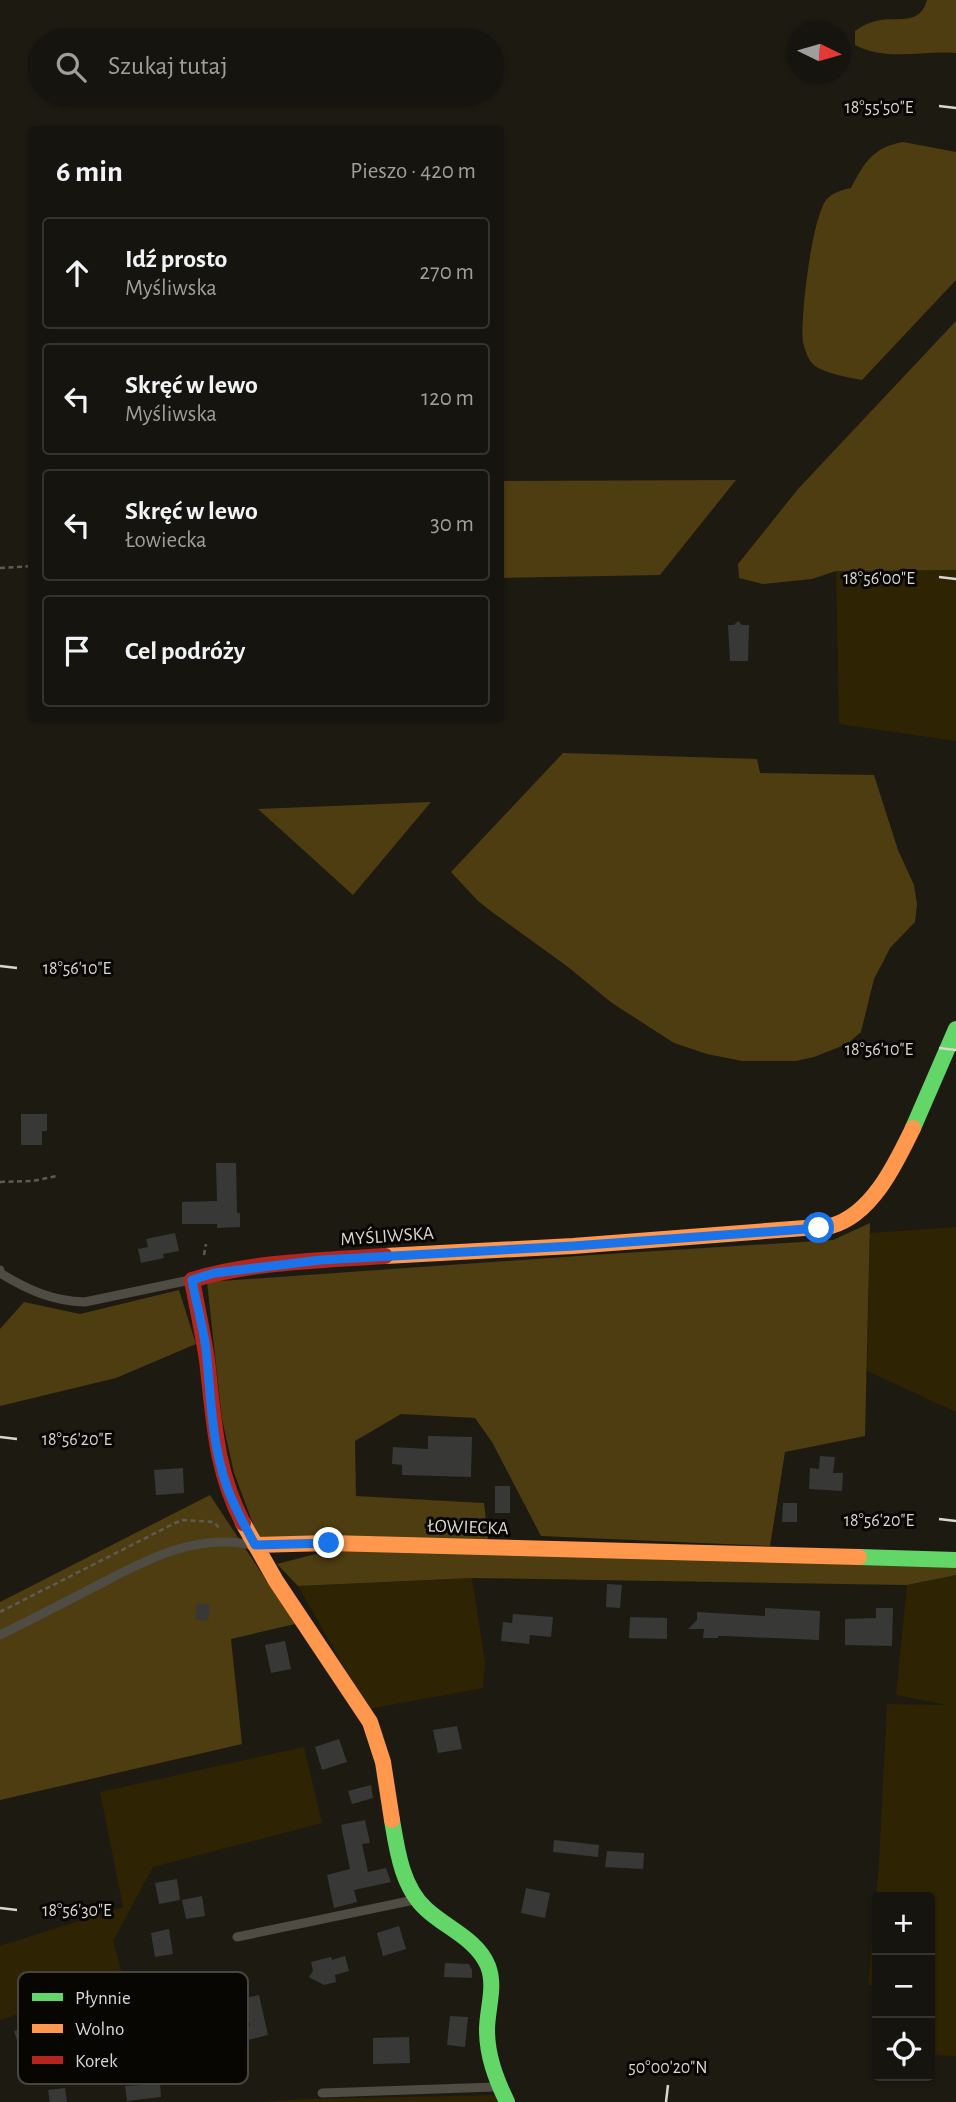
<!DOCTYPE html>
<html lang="pl">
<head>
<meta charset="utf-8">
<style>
  :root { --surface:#16140e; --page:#23211c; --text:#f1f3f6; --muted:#9e9e9e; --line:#35332e }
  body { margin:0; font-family:"Alegreya Sans",sans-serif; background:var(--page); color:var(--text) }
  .controls { position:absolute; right:21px; bottom:21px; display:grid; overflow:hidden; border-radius:7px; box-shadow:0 2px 5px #0004 }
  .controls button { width:63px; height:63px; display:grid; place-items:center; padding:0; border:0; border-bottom:2px solid var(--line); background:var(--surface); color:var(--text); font:35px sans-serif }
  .compass { position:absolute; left:788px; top:21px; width:63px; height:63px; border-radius:50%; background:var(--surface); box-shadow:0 2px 5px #0004; rotate:95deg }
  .stop { position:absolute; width:21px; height:21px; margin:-16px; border:5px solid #1a73e8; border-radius:50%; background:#fff }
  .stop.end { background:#1a73e8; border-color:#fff; box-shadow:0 2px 7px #0008 }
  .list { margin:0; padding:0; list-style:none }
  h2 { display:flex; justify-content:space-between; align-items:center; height:91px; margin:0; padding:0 28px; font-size:30px }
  h2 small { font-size:23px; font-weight:400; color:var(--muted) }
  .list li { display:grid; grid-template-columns:46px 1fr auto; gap:21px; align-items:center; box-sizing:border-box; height:112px; margin:0 14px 14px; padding:0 14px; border:2px solid var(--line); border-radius:7px }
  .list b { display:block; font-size:26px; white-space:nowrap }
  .list p { margin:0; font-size:23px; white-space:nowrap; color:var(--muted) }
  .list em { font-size:23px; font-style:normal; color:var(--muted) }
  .icon { flex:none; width:38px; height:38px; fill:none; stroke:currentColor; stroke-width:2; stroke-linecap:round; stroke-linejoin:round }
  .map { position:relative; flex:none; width:956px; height:2102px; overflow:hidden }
  .search { position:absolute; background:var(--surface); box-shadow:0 2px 5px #0004; left:28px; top:28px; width:476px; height:77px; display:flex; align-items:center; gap:18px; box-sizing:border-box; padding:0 24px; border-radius:38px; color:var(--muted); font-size:26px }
  .panel { position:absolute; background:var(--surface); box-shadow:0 2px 5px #0004; left:28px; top:126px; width:476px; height:595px; border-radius:7px }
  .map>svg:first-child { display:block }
  .green { fill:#2e2302 }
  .forest { fill:#4d3d11 }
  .building { fill:#383937 }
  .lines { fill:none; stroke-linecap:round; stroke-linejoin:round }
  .path { stroke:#5d5b53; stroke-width:2.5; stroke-dasharray:5 3.5; stroke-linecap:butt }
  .lane { stroke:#4f4c43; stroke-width:9 }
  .fast { stroke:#63d668; stroke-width:16 }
  .slow { stroke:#ff974d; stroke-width:16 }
  .jam { stroke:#b3261e; stroke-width:16 }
  .route { stroke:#1a73e8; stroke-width:9 }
  .ticks { fill:none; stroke:#dad7ce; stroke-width:2.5 }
  .labels { text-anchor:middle; stroke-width:6; stroke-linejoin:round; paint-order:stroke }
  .street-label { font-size:19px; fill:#dad7ce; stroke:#080603 }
  .key { fill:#080603; stroke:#474540; stroke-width:2 }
  .key-label { font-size:19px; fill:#dad7ce }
  .ticks-label { font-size:18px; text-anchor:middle; fill:#dad7ce; stroke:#080603; stroke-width:6; stroke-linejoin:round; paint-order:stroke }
</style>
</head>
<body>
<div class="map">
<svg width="956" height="2102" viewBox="0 0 956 2102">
  <rect width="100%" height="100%" fill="#1d1a12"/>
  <path class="green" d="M956 570V741L839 724 836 571Z
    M956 1227V1412L867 1371 870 1233Z
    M956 1575V2056L930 2055V1897H877V1986L868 1985 879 1863 887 1704 947 1705 896 1695 907 1585Z
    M472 1578 485 1662 483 1688 368 1709 298 1586Z
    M304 1747 322 1823 153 1867 113 1941 143 2051 83 2067 69 1998 0 2020V1946L123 1907 100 1792Z
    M497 2095 501 2102H264L307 2099Z"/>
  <path class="forest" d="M927 0H956V53C922 50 887 62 855 45V31C863 25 870 22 881 20 901 17 920 25 927 0Z
    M903 142 956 152V280L862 380C850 378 825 373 815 366 808 361 805 350 803 342 800 319 812 215 827 199 834 192 842 190 851 188 864 163 873 147 903 142Z
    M956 321V570L836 571 812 579 763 584 739 578 738 564 798 489Z
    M736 480 660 575 501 578V481Z
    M563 753 757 759 760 773 874 775 898 850 914 885 917 904 915 922 890 948 882 964 874 979 861 1032 847 1044 814 1057 796 1061H742L707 1054 674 1043 612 1003 568 967 492 912 478 901 451 872Z
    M431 802 353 895 258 809Z
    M870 1223 865 1436 785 1452 770 1546 541 1536 492 1442 475 1418 401 1414 355 1441 356 1496 484 1503 488 1539 258 1537 234 1473 222 1419 207 1282 592 1255 833 1240Z
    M179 1290 196 1344 116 1378 0 1406V1329L24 1302 80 1314Z
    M210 1495 295 1624 231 1639 242 1744 0 1800V1602Z
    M331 1550 956 1566V1575L907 1585 472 1578 298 1586 277 1564Z"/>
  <path class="building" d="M738 621 742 625H749L748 661H730L728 625H734Z
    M21 1114H47V1131H42V1145H21Z
    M216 1163H236L237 1213H240V1227L217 1228V1224H182V1202L217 1201Z
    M175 1233 179 1251 163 1254 164 1258 141 1263 138 1249 148 1247 146 1239Z
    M428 1436 472 1437 471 1477 402 1475V1465L392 1464 393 1447 428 1449Z
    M820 1456 835 1457 833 1473H843L842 1491 809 1489 810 1468 819 1469Z
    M183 1468 184 1493 156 1495 154 1470Z
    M495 1486H510V1513H495Z
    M783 1503H797V1522H782Z
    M607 1584 622 1585 620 1608 606 1607Z
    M197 1603 210 1605 208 1621 195 1619Z
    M765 1608 820 1611 819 1640 726 1636H718V1638H703L704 1629H688L697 1620V1612L765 1616Z
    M876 1608H893L892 1646 845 1645V1619L876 1618Z
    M513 1614 553 1617 551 1637 530 1635 529 1644 501 1641 503 1622 512 1623Z
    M630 1617 667 1618V1639L629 1638Z
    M285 1641 291 1669 271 1673 265 1645Z
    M457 1726 462 1749 438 1753 433 1730Z
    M339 1739 347 1762 322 1770 315 1747Z
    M371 1785 373 1798 352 1804 348 1791Z
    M365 1820 370 1843 362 1844 368 1872 386 1868 391 1882 354 1890 357 1902 334 1908 327 1875 350 1869 341 1825Z
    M554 1840 599 1845 598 1857 553 1852Z
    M607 1851 644 1853 643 1869 605 1867Z
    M177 1879 180 1900 159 1904 155 1883Z
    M526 1888 550 1893 545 1918 521 1913Z
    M202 1896 205 1916 186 1919 182 1900Z
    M399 1926 406 1949 383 1956 377 1933Z
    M169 1929 173 1954 155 1957 151 1933Z
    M345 1956 349 1971 335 1975 336 1982 324 1985 309 1977 313 1971 311 1962 331 1957 332 1960Z
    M445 1963 469 1964 472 1970V1978L444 1977Z
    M218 1971 222 1985 185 1994 182 1980Z
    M259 1995 268 2035 232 2044 234 2058 209 2062 205 2033 250 2026 245 1998Z
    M450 2016 468 2017 465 2047 447 2045Z
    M38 2024 44 2045 21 2053 14 2031Z
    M409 2037 410 2063 373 2064V2038Z
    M160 2084 161 2097 127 2101 125 2086Z
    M65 2088 67 2102H50L48 2090Z"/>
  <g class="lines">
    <path class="path" d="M0 568 32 566
      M0 1182 33 1181 57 1176
      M204 1255 206 1244
      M0 1612 175 1523 183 1520 214 1522 220 1529"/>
    <path class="lane" d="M0 1270V1273C28 1290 52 1301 85 1302L190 1280
      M0 1635C32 1619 64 1603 96 1586 143 1562 191 1534 247 1544
      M237 1937 414 1900
      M322 2093 495 2087"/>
    <path class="fast" d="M913 1128 956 1029
      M859 1557 956 1560
      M392 1820C397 1850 402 1887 426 1909 446 1928 477 1939 488 1966 496 1987 487 2009 487 2030 487 2056 496 2079 507 2102"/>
    <path class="slow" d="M385 1256 573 1246 831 1226C872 1215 896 1163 913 1128
      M243 1523 276 1581 370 1722 383 1762 392 1820
      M255 1545 329 1543 859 1557"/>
    <path class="jam" d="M243 1523C215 1469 214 1419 207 1360 203 1333 197 1307 192 1280 249 1262 325 1260 385 1256"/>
  </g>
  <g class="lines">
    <path class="route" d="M329 1543 255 1545C245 1526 234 1507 227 1487 211 1442 211 1395 206 1349 203 1326 196 1303 192 1280L214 1273 321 1260 573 1246 819 1228"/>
  </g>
  <path class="ticks" d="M939 106 956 108M939 577 956 579M0 966 17 968M939 1048 956 1050M0 1437 17 1439M939 1519 956 1521M0 1908 17 1910M666 2102 668 2085"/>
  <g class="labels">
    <g class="street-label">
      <text transform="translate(387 1235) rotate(-4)" y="7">MYŚLIWSKA</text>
      <text transform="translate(468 1526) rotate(2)" y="7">ŁOWIECKA</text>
    </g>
  </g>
  <rect x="18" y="1972" width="230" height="112" rx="10" class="key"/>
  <rect x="32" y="1993" width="31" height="8" fill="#63d668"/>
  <rect x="32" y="2024" width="31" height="9" fill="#ff974d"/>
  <rect x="32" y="2056" width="31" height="8" fill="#b3261e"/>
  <g class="key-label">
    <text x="75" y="2004">Płynnie</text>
    <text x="75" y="2035">Wolno</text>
    <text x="75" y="2067">Korek</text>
  </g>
  <g class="ticks-label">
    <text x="879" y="113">18°55'50"E</text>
    <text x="879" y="584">18°56'00"E</text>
    <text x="77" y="974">18°56'10"E</text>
    <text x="879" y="1055">18°56'10"E</text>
    <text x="77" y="1445">18°56'20"E</text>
    <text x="879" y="1526">18°56'20"E</text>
    <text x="77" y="1916">18°56'30"E</text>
    <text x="668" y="2073">50°00'20"N</text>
  </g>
</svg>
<div class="controls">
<button>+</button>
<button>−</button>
<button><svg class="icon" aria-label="locate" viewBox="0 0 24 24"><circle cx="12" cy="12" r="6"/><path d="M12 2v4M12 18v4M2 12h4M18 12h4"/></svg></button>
</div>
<svg class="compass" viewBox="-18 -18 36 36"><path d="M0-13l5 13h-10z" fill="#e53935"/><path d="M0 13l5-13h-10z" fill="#9e9e9e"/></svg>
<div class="stop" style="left:819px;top:1228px"></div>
<div class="stop end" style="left:329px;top:1543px"></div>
<div class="search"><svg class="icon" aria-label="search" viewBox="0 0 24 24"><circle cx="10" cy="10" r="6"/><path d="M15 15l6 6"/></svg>Szukaj tutaj</div>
<section class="panel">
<h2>6 min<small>Pieszo · 420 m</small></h2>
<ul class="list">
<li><svg class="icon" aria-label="ahead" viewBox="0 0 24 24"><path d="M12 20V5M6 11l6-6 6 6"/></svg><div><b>Idź prosto</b><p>Myśliwska</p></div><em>270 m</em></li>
<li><svg class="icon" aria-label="left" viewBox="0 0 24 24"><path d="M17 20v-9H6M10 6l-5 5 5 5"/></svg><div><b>Skręć w lewo</b><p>Myśliwska</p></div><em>120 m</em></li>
<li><svg class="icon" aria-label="left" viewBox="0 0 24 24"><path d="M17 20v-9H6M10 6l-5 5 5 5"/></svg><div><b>Skręć w lewo</b><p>Łowiecka</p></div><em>30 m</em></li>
<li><svg class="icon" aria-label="arrive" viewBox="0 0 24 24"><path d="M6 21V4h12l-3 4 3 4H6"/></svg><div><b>Cel podróży</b></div></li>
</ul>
</section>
</div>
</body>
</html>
